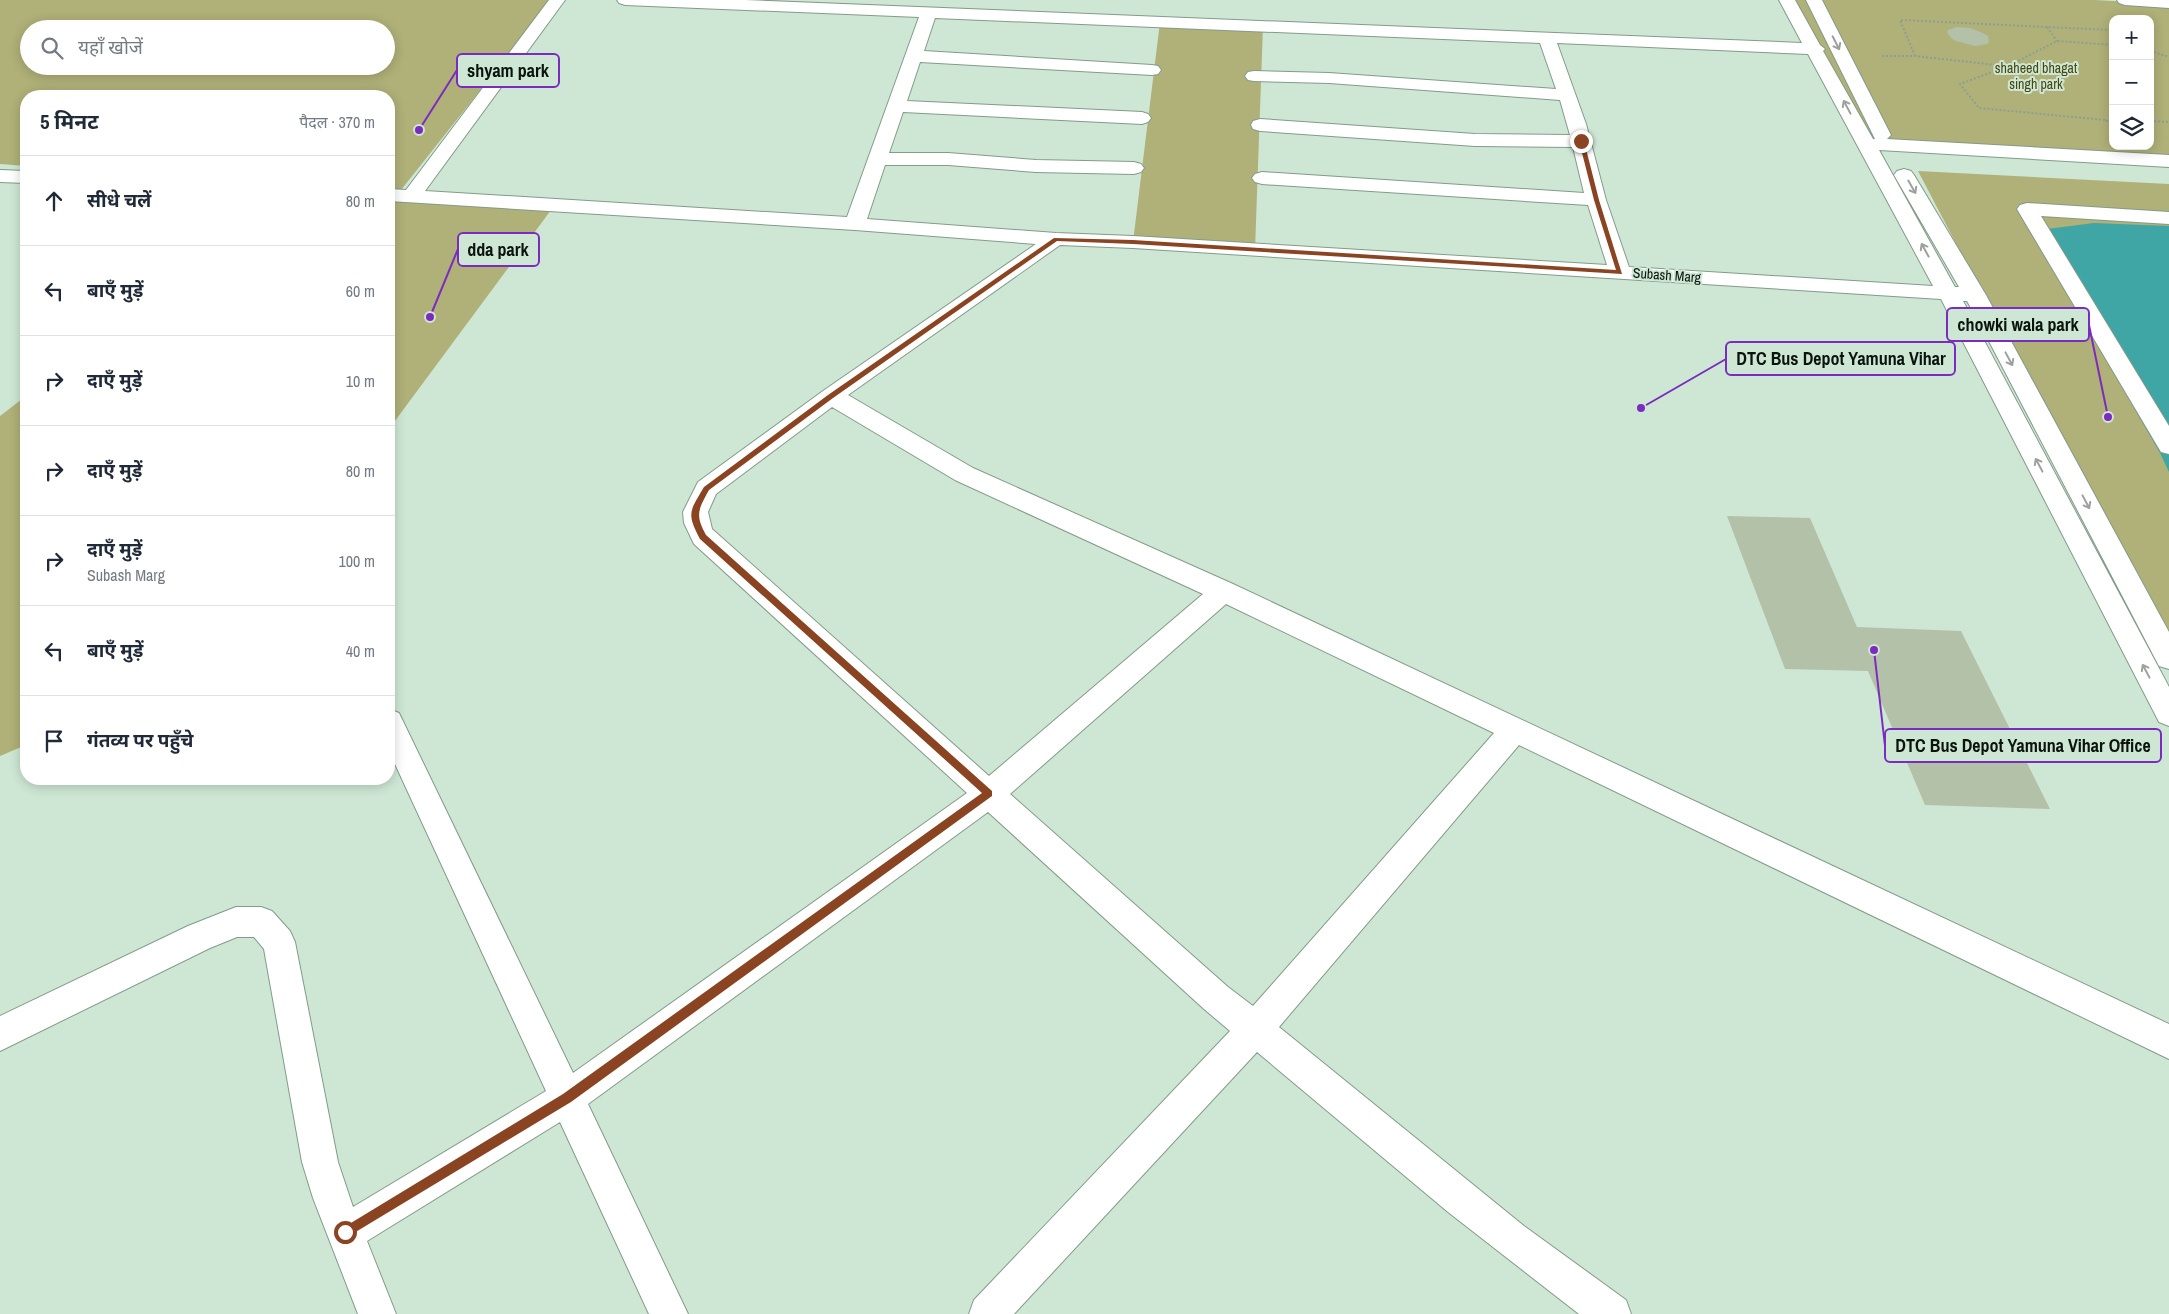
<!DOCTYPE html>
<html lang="hi">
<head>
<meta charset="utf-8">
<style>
  :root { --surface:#fff; --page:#f6f6f7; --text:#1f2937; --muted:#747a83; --line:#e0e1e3 }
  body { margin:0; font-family:"Archivo Narrow","Noto Sans Devanagari",sans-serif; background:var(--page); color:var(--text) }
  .controls { position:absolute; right:15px; top:15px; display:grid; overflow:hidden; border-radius:10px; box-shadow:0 2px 12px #0003 }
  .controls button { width:45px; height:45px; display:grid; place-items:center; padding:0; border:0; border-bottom:1px solid var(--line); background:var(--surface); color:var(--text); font:25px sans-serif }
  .stop { position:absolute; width:15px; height:15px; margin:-11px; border:4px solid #8b4422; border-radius:50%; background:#fff }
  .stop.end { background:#8b4422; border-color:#fff; box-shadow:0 1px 5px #0008 }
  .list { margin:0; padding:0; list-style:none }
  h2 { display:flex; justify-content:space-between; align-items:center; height:65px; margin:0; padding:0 20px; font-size:21px }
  h2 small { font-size:16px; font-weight:400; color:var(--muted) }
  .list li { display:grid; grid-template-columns:32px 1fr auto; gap:15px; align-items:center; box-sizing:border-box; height:90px; padding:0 20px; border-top:1px solid var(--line) }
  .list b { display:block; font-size:19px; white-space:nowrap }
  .list p { margin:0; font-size:16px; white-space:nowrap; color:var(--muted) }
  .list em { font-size:16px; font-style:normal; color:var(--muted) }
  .icon { flex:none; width:28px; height:28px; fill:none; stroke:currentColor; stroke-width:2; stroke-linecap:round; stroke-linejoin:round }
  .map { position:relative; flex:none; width:2169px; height:1314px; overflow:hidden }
  .search { position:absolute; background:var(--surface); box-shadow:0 2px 12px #0003; left:20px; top:20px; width:375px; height:55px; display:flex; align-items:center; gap:12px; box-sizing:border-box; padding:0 18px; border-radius:28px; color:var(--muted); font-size:19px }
  .panel { position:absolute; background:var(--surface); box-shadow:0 2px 12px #0003; left:20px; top:90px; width:375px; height:695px; border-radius:20px }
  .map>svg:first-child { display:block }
  .green { fill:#b0b178; fill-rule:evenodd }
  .water { fill:#3fa5a5 }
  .building { fill:#b3c1a8 }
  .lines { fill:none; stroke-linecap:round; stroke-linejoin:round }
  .minor-casing { stroke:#839b89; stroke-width:2 }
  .path { stroke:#8c9f91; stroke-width:2; stroke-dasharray:2 2; stroke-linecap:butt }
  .minor { fill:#fff; fill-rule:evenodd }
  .oneway { stroke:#9da19e }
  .route { fill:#8b4422 }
  .labels { text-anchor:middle; stroke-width:4; stroke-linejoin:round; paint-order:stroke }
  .far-park-label { font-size:14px; fill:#46460f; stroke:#cee7d4 }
  .far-street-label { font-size:14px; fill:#0b130d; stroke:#cee7d4 }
  .leader { fill:none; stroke:#7b2cbf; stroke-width:2 }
  .callout-dot { fill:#7b2cbf; stroke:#cee7d4; stroke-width:2 }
  .callout { fill:#cee7d4; stroke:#7b2cbf; stroke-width:2 }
  .callout-label { font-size:18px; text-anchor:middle; font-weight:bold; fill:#0b130d }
</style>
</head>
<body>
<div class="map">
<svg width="2169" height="1314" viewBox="0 0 2169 1314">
  <rect width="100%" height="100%" fill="#cee7d4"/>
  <path class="green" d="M0 0H557L478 93 397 195 554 206 389 429V96H26V166L0 164ZM29 29H386V66H29Z
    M1788 0H2095L2169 4V160L1871 143ZM2113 19H2150V146H2113Z
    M1160 22 1263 26 1255 250 1133 242Z
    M1918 171 2169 184V649Z
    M26 396V745L0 756V416Z"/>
  <path class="water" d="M2094 223 2169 226V472L2160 453 2063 284 2047 229Z"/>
  <path class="building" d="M1957 27 1970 28 1983 33 1988 36 1989 42 1987 44 1975 46 1956 41 1951 38 1947 32 1948 30Z
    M1727 516 1810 518 1857 627 1961 631 2050 809 1925 805 1868 671 1785 669Z"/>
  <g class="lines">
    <g class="minor-casing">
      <path id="minor" d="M549 0H565L425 191 847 217 919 17 625 5 619 3 617 0H745L1802 43 1779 0H1795L1820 45 1825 49 1823 51 1873 139H1875L1806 0H1822L1891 135 1887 139 2169 155V167L1879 150 1955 287H1959L1894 175 1897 171 1904 169 1911 171 1914 175 1986 295 2169 632V669L2159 666 1981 326 1967 301H1963L2169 687V726L2159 722 1941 299 1133 248 1060 245 848 395 973 468 1233 584 2169 1024V1059L1519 745 1279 1027 1524 1226 1626 1300 1631 1314H1579L1448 1212 1257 1052 1014 1314H969L974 1300 1230 1031 1204 1009 988 812 588 1104 688 1314H649L560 1122 367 1241 396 1314H358L313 1198 302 1162 264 949 254 937H237L210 948 0 1051V1016L188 926 236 907H261L272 911 290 931 295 942 338 1162 353 1207 546 1091 389 751V709L399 713 573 1073 967 793 694 544 684 523 683 512 698 482 823 391 1036 244 855 230 389 201V189L406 190ZM935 18 1540 43 1556 89 1329 73 1254 71 1248 72 1245 76 1248 80 1254 81 1329 83 1560 100 1570 135 1475 134 1260 119 1253 121 1251 125 1253 129 1260 131 1475 146 1573 147 1584 193 1262 172 1255 174 1252 178 1255 182 1262 184 1588 205 1607 265 1133 236 1056 233 867 219 885 165H948L1036 172 1134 174 1141 172 1144 168 1141 164 1134 162 1036 160 948 153H889L903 112 1142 124 1148 122 1151 118 1148 114 1142 112 907 101 920 62 1152 75 1158 74 1161 70 1158 66 1152 65 924 51ZM1557 43 1808 54 1933 286 1629 267 1606 200 1586 124ZM832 407 955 480 1203 594 989 776 712 529 708 512 716 494ZM1226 604 1494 733 1253 1006 1228 987 1010 794Z
        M2117 0H2169V8L2125 5 2119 3Z
        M0 170 26 171V183L0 182Z
        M2027 203 2169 212V224L2041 216 2169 426V454L2161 452 2017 209 2020 205Z"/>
    </g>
    <path class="path" d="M2047 27 2057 41
      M2150 51 2169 57
      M1882 56H1915L2006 66
      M1915 56 1900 20 2110 30
      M2105 120 1979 108 1960 84 2008 66 2057 41 2113 45
      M2106 121 2113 120
      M2150 121 2169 122"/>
    <use href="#minor" class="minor"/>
  </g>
  <defs><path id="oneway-shaft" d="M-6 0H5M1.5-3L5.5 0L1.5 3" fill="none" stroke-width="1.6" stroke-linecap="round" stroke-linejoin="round" transform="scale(1.25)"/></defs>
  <g class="oneway">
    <use href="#oneway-shaft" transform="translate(1836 43) rotate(63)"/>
    <use href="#oneway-shaft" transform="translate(1847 107) rotate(-118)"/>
    <use href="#oneway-shaft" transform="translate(1912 187) rotate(60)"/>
    <use href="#oneway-shaft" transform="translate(1925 250) rotate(-119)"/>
    <use href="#oneway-shaft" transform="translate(2009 359) rotate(62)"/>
    <use href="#oneway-shaft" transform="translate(2039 465) rotate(-118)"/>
    <use href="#oneway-shaft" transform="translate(2086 502) rotate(62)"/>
    <use href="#oneway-shaft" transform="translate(2146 671) rotate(-118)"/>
  </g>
  <path class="route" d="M1581 140 1584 141 1599 200 1622 274 1133 244 1057 241 833 398 709 490C698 510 695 515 706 535L992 791V796L571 1102 349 1236 345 1238 341 1236 339 1232 341 1229 563 1094 982 793 700 539C686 513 690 511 704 487L828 395 1054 238 1133 240 1616 270 1594 200 1579 141Z"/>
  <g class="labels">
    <g class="far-park-label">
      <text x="2036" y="73">shaheed bhagat<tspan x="2036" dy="16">singh park</tspan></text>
    </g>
    <g class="far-street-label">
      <text transform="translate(1667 275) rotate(4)" y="5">Subash Marg</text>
    </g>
  </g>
  <path class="leader" d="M419 130L457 70M430 317L458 249M2108 417L2089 325M1641 408L1726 359M1874 650L1885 746"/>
  <g class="callout-dot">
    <circle cx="419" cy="130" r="5"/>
    <circle cx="430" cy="317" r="5"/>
    <circle cx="2108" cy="417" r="5"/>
    <circle cx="1641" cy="408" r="5"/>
    <circle cx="1874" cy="650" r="5"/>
  </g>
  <g class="callout">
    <rect x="457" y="54" width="102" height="33" rx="5"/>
    <rect x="458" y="233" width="81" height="33" rx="5"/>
    <rect x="1947" y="308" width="142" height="33" rx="5"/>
    <rect x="1726" y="342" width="229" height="33" rx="5"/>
    <rect x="1885" y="729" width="276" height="33" rx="5"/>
  </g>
  <g class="callout-label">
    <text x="508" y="77">shyam park</text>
    <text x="498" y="256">dda park</text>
    <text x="2018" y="331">chowki wala park</text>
    <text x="1841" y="365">DTC Bus Depot Yamuna Vihar</text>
    <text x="2023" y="752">DTC Bus Depot Yamuna Vihar Office</text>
  </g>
</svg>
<div class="controls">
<button>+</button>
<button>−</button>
<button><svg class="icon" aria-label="layers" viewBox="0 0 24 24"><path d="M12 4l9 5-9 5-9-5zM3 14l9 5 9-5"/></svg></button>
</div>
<div class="stop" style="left:345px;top:1232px"></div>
<div class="stop end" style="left:1581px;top:141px"></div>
<div class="search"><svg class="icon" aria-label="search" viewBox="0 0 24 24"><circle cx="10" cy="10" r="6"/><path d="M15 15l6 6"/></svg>यहाँ खोजें</div>
<section class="panel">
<h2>5 मिनट<small>पैदल · 370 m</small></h2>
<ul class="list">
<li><svg class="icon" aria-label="ahead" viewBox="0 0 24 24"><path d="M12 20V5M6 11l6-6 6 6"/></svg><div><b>सीधे चलें</b></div><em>80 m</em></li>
<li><svg class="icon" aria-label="left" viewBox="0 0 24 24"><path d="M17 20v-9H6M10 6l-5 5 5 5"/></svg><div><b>बाएँ मुड़ें</b></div><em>60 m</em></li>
<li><svg class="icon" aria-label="right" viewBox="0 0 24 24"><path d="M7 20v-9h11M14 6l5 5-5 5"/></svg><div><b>दाएँ मुड़ें</b></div><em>10 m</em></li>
<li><svg class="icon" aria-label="right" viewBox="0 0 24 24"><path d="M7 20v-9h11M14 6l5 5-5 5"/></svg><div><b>दाएँ मुड़ें</b></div><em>80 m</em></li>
<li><svg class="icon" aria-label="right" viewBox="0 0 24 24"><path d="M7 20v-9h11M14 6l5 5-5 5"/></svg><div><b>दाएँ मुड़ें</b><p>Subash Marg</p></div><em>100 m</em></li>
<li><svg class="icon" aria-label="left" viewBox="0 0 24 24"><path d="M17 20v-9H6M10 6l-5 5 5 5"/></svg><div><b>बाएँ मुड़ें</b></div><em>40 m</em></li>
<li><svg class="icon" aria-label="arrive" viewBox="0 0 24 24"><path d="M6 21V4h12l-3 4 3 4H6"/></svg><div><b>गंतव्य पर पहुँचे</b></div></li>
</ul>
</section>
</div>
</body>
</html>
